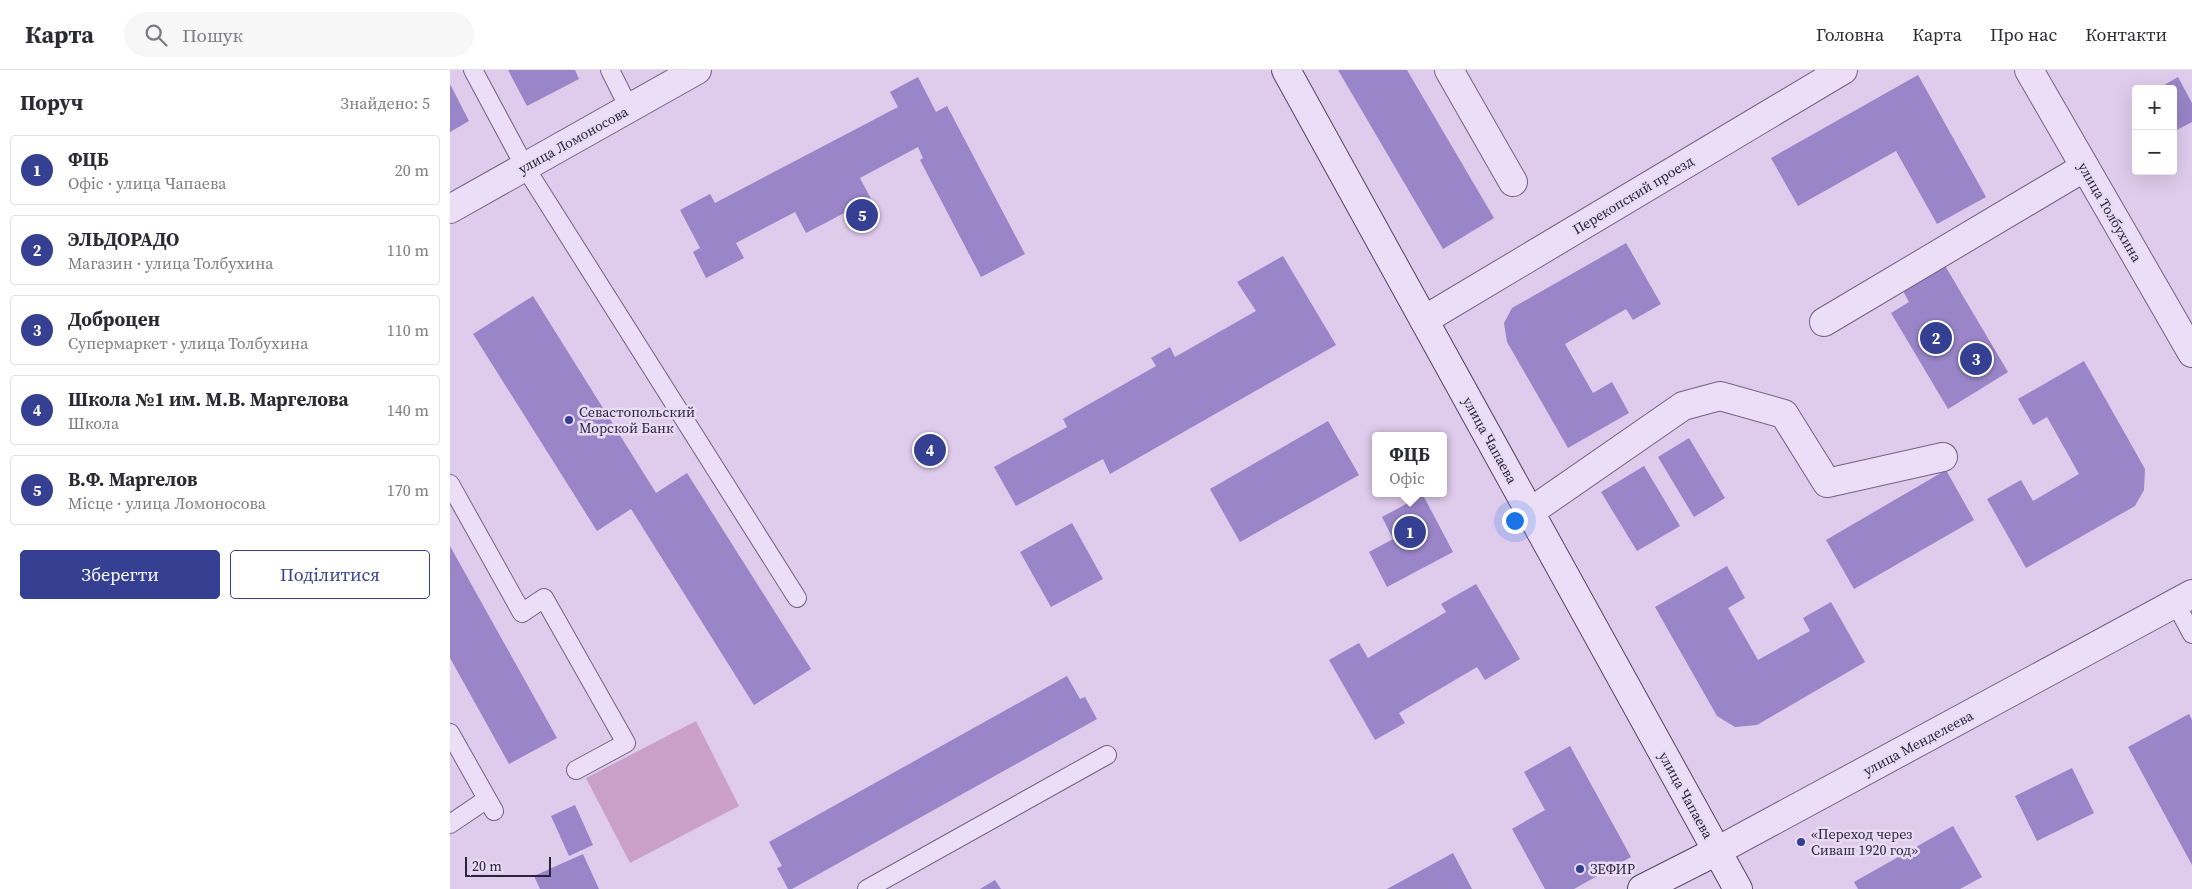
<!DOCTYPE html>
<html lang="uk">
<head>
<meta charset="utf-8">
<style>
  :root { --surface:#fff; --page:#f7f7f7; --text:#2b2b33; --muted:#7c7c81; --line:#e1e1e2; --accent:#354092 }
  body { margin:0; font-family:"Source Serif 4",serif; background:var(--page); color:var(--text) }
  .controls { position:absolute; right:15px; top:15px; display:grid; overflow:hidden; border-radius:5px; box-shadow:0 5px 20px #0002 }
  .controls button { width:45px; height:45px; display:grid; place-items:center; padding:0; border:0; border-bottom:1px solid var(--line); background:var(--surface); color:var(--text); font:25px sans-serif }
  .scale { position:absolute; left:15px; bottom:12px; width:86px; box-sizing:border-box; padding-left:5px; border:2px solid #2b233a; border-top:0; font-size:14px; line-height:18px; white-space:nowrap; color:#2b233a; -webkit-text-stroke:4px #eadbf4; paint-order:stroke }
  .you { position:absolute; left:1064px; top:450px; width:18px; height:18px; margin:-12px; border:4px solid #fff; border-radius:50%; background:#1a73e8; box-shadow:0 0 0 8px #1a73e833 }
  .badge { display:grid; place-items:center; width:32px; height:32px; border-radius:50%; background:var(--accent); color:#fff; font-size:16px; font-weight:700 }
  .pin { position:absolute; translate:-50% -50%; border:2px solid #fff; box-shadow:0 1px 5px #0006 }
  .popup { position:absolute; left:922px; top:362px; width:75px; height:65px; box-sizing:border-box; display:grid; place-content:center; border-radius:5px; background:var(--surface); filter:drop-shadow(0 1px 4px #0005); font-size:16px; white-space:nowrap; color:var(--muted) }
  .popup b { font-size:19px; color:var(--text) }
  .popup::after { content:''; position:absolute; left:50%; top:100%; margin-left:-10px; border:10px solid transparent; border-top-color:var(--surface) }
  .list { margin:0; padding:0; list-style:none }
  h2 { display:flex; justify-content:space-between; align-items:center; height:65px; margin:0; padding:0 20px; font-size:21px }
  h2 small { font-size:16px; font-weight:400; color:var(--muted) }
  .list li { display:grid; grid-template-columns:32px 1fr auto; gap:15px; align-items:center; box-sizing:border-box; height:70px; margin:0 10px 10px; padding:0 10px; border:1px solid var(--line); border-radius:5px }
  .list b { display:block; font-size:19px; white-space:nowrap }
  .list p { margin:0; font-size:16px; white-space:nowrap; color:var(--muted) }
  .list em { font-size:16px; font-style:normal; color:var(--muted) }
  .actions { display:flex; gap:10px; padding:15px 20px }
  .actions a { flex:1; padding:11px 0; border:1px solid var(--accent); border-radius:5px; text-align:center; font-size:18px; color:var(--accent) }
  .actions .main { background:var(--accent); color:#fff }
  .icon { flex:none; width:28px; height:28px; fill:none; stroke:currentColor; stroke-width:2; stroke-linecap:round; stroke-linejoin:round }
  .map { position:relative; flex:none; width:1742px; height:819px; overflow:hidden }
  header { display:flex; align-items:center; gap:30px; box-sizing:border-box; height:70px; padding:0 25px; background:var(--surface); border-bottom:1px solid var(--line) }
  header strong { font-size:24px }
  nav { display:flex; gap:28px; margin-inline-start:auto; font-size:18px }
  .search { width:350px; height:45px; background:var(--page); display:flex; align-items:center; gap:12px; box-sizing:border-box; padding:0 18px; border-radius:28px; color:var(--muted); font-size:19px }
  main { display:flex }
  aside { flex:1; background:var(--surface) }
  .map>svg:first-child { display:block }
  .green { fill:#caa0c9 }
  .building { fill:#9985c7 }
  .lines { fill:none; stroke-linecap:round; stroke-linejoin:round }
  .service-casing { stroke:#716188; stroke-width:20 }
  .minor-casing { stroke:#716188; stroke-width:30 }
  .secondary-casing { stroke:#52446a; stroke-width:30 }
  .service { stroke:#eddef7; stroke-width:18 }
  .minor { stroke:#eddef7; stroke-width:28 }
  .secondary { stroke:#eddef7; stroke-width:28 }
  .poi-dot { fill:#354092; stroke:#eadbf4; stroke-width:2 }
  .labels { text-anchor:middle; stroke-width:5; stroke-linejoin:round; paint-order:stroke }
  .street-label { font-size:14px; fill:#2b233a; stroke:#eadbf4 }
  .poi-label { font-size:14px; fill:#2b233a; stroke:#eadbf4; text-anchor:start }
</style>
</head>
<body>
<header>
<strong>Карта</strong>
<div class="search"><svg class="icon" aria-label="search" viewBox="0 0 24 24"><circle cx="10" cy="10" r="6"/><path d="M15 15l6 6"/></svg>Пошук</div>
<nav><a>Головна</a><a>Карта</a><a>Про нас</a><a>Контакти</a></nav>
</header>
<main>
<aside>
<h2>Поруч<small>Знайдено: 5</small></h2>
<ul class="list">
<li><span class="badge">1</span><div><b>ФЦБ</b><p>Офіс · улица Чапаева</p></div><em>20 m</em></li>
<li><span class="badge">2</span><div><b>ЭЛЬДОРАДО</b><p>Магазин · улица Толбухина</p></div><em>110 m</em></li>
<li><span class="badge">3</span><div><b>Доброцен</b><p>Супермаркет · улица Толбухина</p></div><em>110 m</em></li>
<li><span class="badge">4</span><div><b>Школа №1 им. М.В. Маргелова</b><p>Школа</p></div><em>140 m</em></li>
<li><span class="badge">5</span><div><b>В.Ф. Маргелов</b><p>Місце · улица Ломоносова</p></div><em>170 m</em></li>
</ul>
<div class="actions"><a class="main">Зберегти</a><a>Поділитися</a></div>
</aside>
<div class="map">
<svg width="1742" height="819" viewBox="0 0 1742 819">
  <rect width="100%" height="100%" fill="#dfcbec"/>
  <path class="green" d="M246 651 289 736 180 793 136 708Z"/>
  <path class="building" d="M58 0H125L129 9 77 36Z
    M888 0H957L1044 148 993 179Z
    M1468 5 1536 127 1487 154 1446 81 1348 136 1321 88Z
    M468 7 486 42 497 36 575 184 531 207 470 90 473 88 468 77 410 108 421 129 356 163 345 142 286 173 294 188 256 208 243 182 250 178 230 140 260 124 265 133 448 37 440 22Z
    M1728 7 1742 33V52L1723 62V19H1707Z
    M0 14 19 51 0 62Z
    M1176 173 1211 234 1183 250 1176 239 1115 274 1143 323 1162 312 1179 343 1118 378 1057 272 1054 253 1062 238Z
    M833 186 886 275 660 404 653 389 566 436 544 397 617 357 613 349 706 296 701 288 720 277 725 287 806 241 787 212Z
    M1494 194 1558 302 1498 339 1441 243 1459 232 1452 219Z
    M83 226 206 423 237 403 361 599 304 635 181 439 147 461 23 264Z
    M1634 291 1695 399 1694 420 1685 436 1576 498 1537 429 1571 410 1583 431 1629 404 1597 347 1583 355 1568 329Z
    M878 351 909 405 790 472 760 419Z
    M1239 368 1275 428 1244 447 1208 387Z
    M1194 396 1230 456 1187 481 1151 422Z
    M1496 400 1524 450 1404 519 1376 470Z
    M973 425 1003 482 937 517 919 482 943 469 932 447Z
    M622 453 653 509 601 537 570 482Z
    M0 476 107 668 59 694 0 588Z
    M1277 496 1295 528 1278 538 1308 590 1360 561 1353 548 1381 532 1415 592 1307 655 1285 657 1267 646 1205 537Z
    M1026 514 1070 589 1035 610 1027 597 949 643 955 653 925 670 879 590 909 573 918 588 996 542 991 534Z
    M617 606 630 629 635 627 647 649 342 819H338L327 798 332 796 319 772Z
    M1739 644 1742 650V795L1678 677Z
    M1120 676 1181 787 1124 819H1095L1062 759 1095 740 1074 702Z
    M1622 698 1644 743 1587 771 1565 726Z
    M125 735 143 775 119 786 101 746Z
    M1503 756 1532 807 1510 819H1408L1404 812Z
    M1003 783 1022 819H937Z
    M133 784 149 819H90L84 806Z
    M545 810 551 819H530Z"/>
  <g class="lines">
    <g class="service-casing">
      <path id="service" d="M23 0 75 97 347 528
        M160 0 179 38
        M0 414 72 543 94 528 176 673 126 700
        M1726 534 1742 564
        M0 663 44 741
        M0 754 37 729
        M417 819 657 685"/>
    </g>
    <g class="minor-casing">
      <path id="minor" d="M999 0 1063 112
        M1579 0 1742 283
        M0 139 247 0
        M974 250 1393 0
        M1374 252 1635 97
        M1080 442 1233 336 1270 326 1334 344 1377 413 1493 387
        M1267 781 1742 524"/>
    </g>
    <g class="secondary-casing">
      <path id="secondary" d="M836 0 1288 819
        M1192 819 1267 781"/>
    </g>
    <use href="#service" class="service"/>
    <use href="#minor" class="minor"/>
    <use href="#secondary" class="secondary"/>
  </g>
  <g class="poi-dot">
    <circle cx="119" cy="350" r="5"/>
    <circle cx="1351" cy="772" r="5"/>
    <circle cx="1130" cy="799" r="5"/>
  </g>
  <g class="labels">
    <g class="street-label">
      <text transform="translate(123 70) rotate(-29)" y="5">улица Ломоносова</text>
      <text transform="translate(1183 125) rotate(-31)" y="5">Перекопский проезд</text>
      <text transform="translate(1660 142) rotate(60)" y="5">улица Толбухина</text>
      <text transform="translate(1040 370) rotate(61)" y="5">улица Чапаева</text>
      <text transform="translate(1468 673) rotate(-28)" y="5">улица Менделеева</text>
      <text transform="translate(1236 725) rotate(61)" y="5">улица Чапаева</text>
    </g>
    <g class="poi-label">
      <text x="129" y="347">Севастопольский<tspan x="129" dy="16">Морской Банк</tspan></text>
      <text x="1361" y="769">«Переход через<tspan x="1361" dy="16">Сиваш 1920 год»</tspan></text>
      <text x="1140" y="804">ЗЕФИР</text>
    </g>
  </g>
</svg>
<div class="controls">
<button>+</button>
<button>−</button>
</div>
<div class="scale">20 m</div>
<div class="you"></div>
<div class="pin badge" style="left:960px;top:462px">1</div>
<div class="popup"><b>ФЦБ</b>Офіс</div>
<div class="pin badge" style="left:1486px;top:268px">2</div>
<div class="pin badge" style="left:1526px;top:289px">3</div>
<div class="pin badge" style="left:480px;top:380px">4</div>
<div class="pin badge" style="left:412px;top:145px">5</div>
</div>
</main>
</body>
</html>
